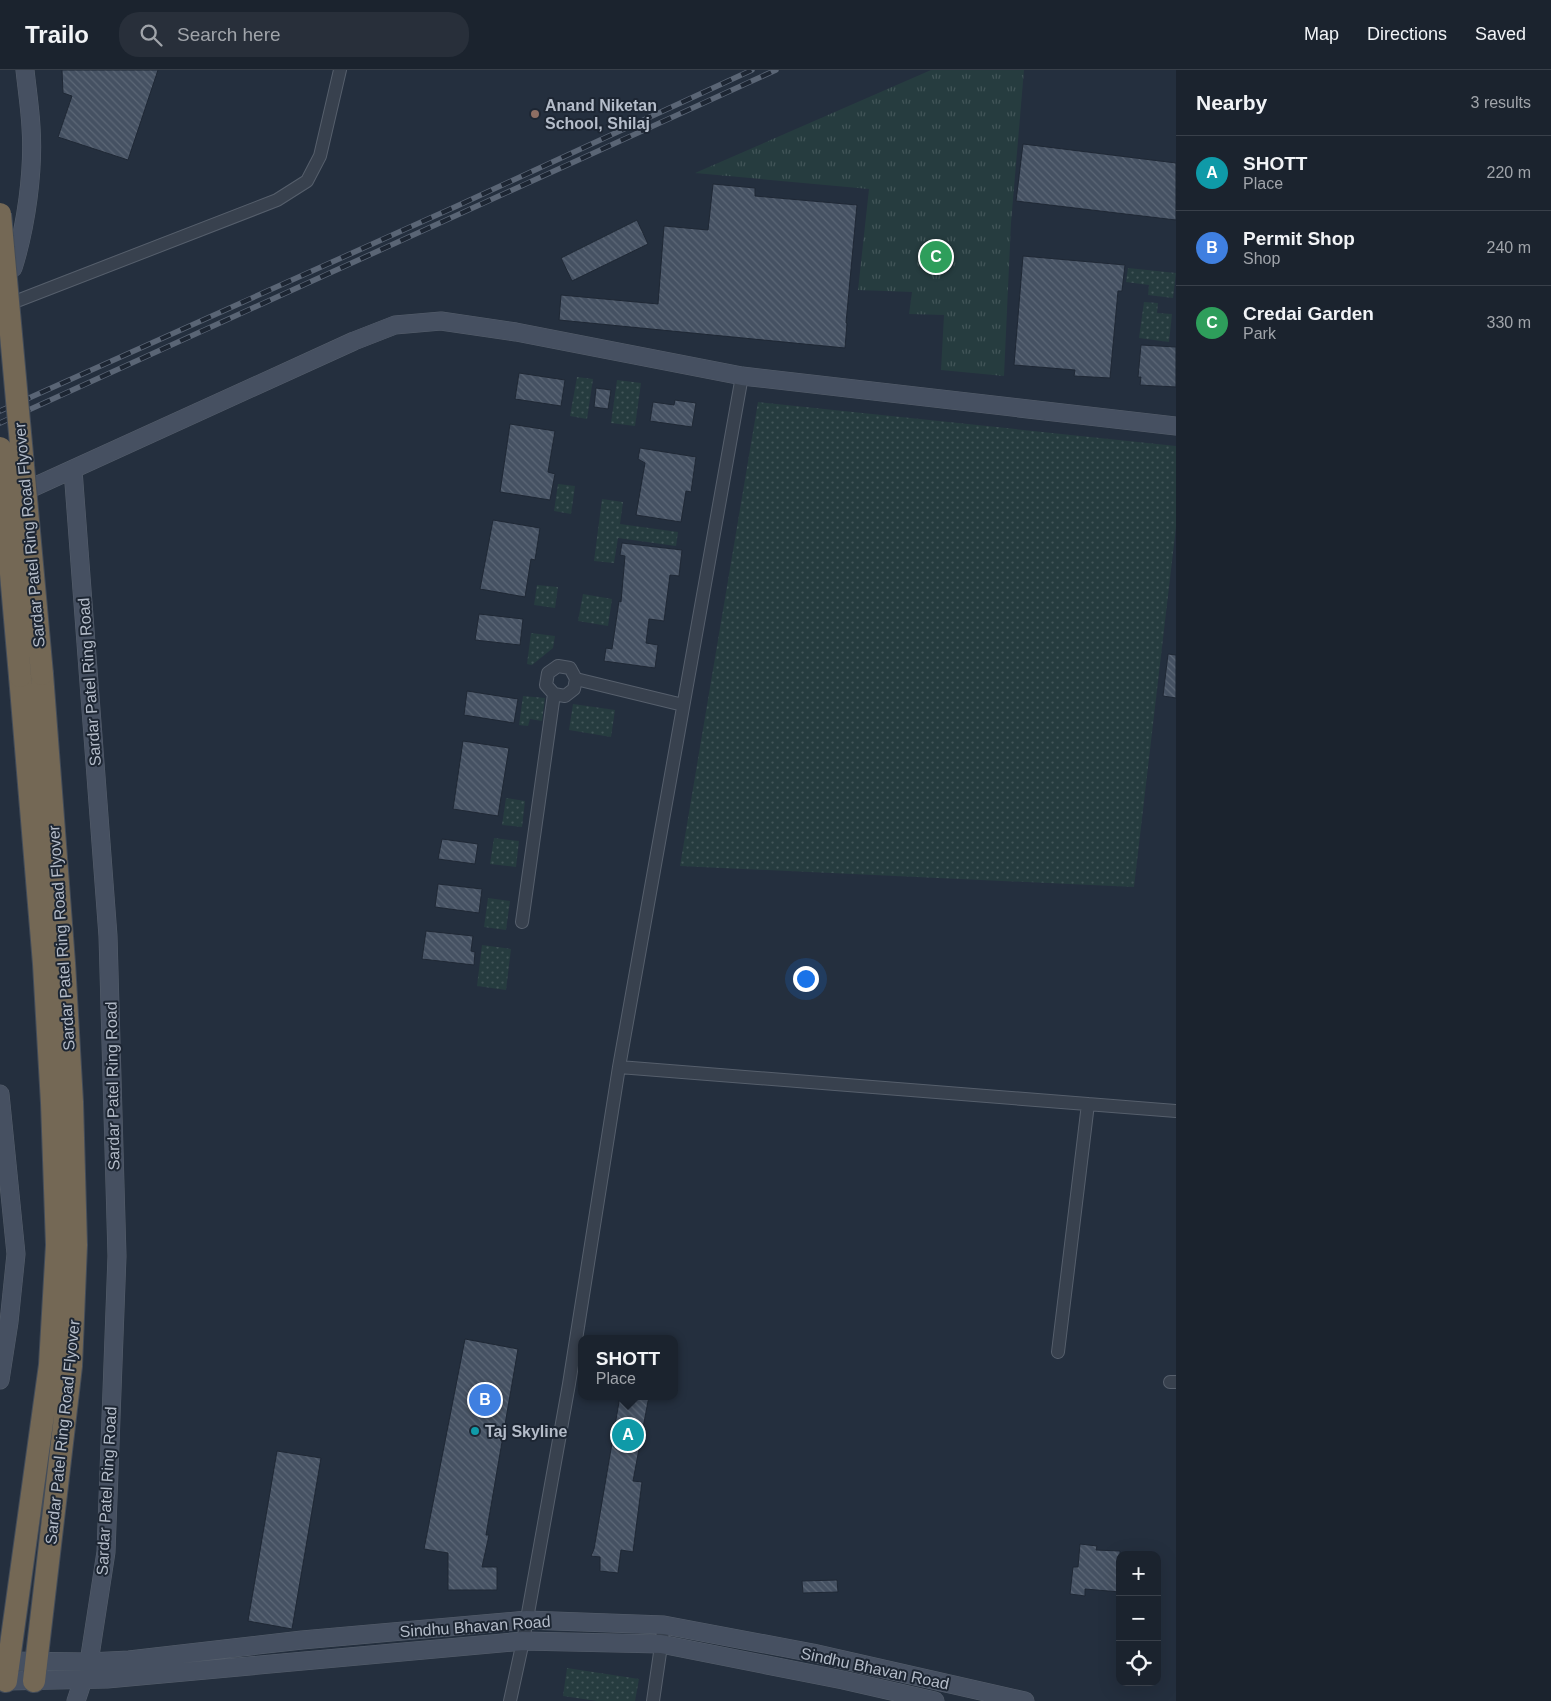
<!DOCTYPE html>
<html lang="en">
<head>
<meta charset="utf-8">
<style>
  :root { --surface:#1b232e; --page:#282f3a; --text:#f1f3f6; --muted:#a0a4aa; --line:#39404a; --accent:#bca0f2 }
  body { margin:0; font-family:Helvetica,sans-serif; background:var(--page); color:var(--text) }
  .controls { position:absolute; right:15px; bottom:15px; display:grid; overflow:hidden; border-radius:10px; box-shadow:0 5px 20px #0002 }
  .controls button { width:45px; height:45px; display:grid; place-items:center; padding:0; border:0; border-bottom:1px solid var(--line); background:var(--surface); color:var(--text); font:25px sans-serif }
  .you { position:absolute; left:805px; top:908px; width:18px; height:18px; margin:-12px; border:4px solid #fff; border-radius:50%; background:#1a73e8; box-shadow:0 0 0 8px #1a73e833 }
  .badge { display:grid; place-items:center; width:32px; height:32px; border-radius:50%; background:var(--accent); color:#fff; font-size:16px; font-weight:700 }
  .pin { position:absolute; translate:-50% -50%; border:2px solid #fff; box-shadow:0 1px 5px #0006 }
  .popup { position:absolute; left:578px; top:1265px; width:100px; height:65px; box-sizing:border-box; display:grid; place-content:center; border-radius:10px; background:var(--surface); filter:drop-shadow(0 1px 4px #0005); font-size:16px; white-space:nowrap; color:var(--muted) }
  .popup b { font-size:19px; color:var(--text) }
  .popup::after { content:''; position:absolute; left:50%; top:100%; margin-left:-10px; border:10px solid transparent; border-top-color:var(--surface) }
  .list { margin:0; padding:0; list-style:none }
  h2 { display:flex; justify-content:space-between; align-items:center; height:65px; margin:0; padding:0 20px; font-size:21px }
  h2 small { font-size:16px; font-weight:400; color:var(--muted) }
  .list li { display:grid; grid-template-columns:32px 1fr auto; gap:15px; align-items:center; box-sizing:border-box; height:75px; padding:0 20px; border-top:1px solid var(--line) }
  .list b { display:block; font-size:19px; white-space:nowrap }
  .list p { margin:0; font-size:16px; white-space:nowrap; color:var(--muted) }
  .list em { font-size:16px; font-style:normal; color:var(--muted) }
  .icon { flex:none; width:28px; height:28px; fill:none; stroke:currentColor; stroke-width:2; stroke-linecap:round; stroke-linejoin:round }
  .map { position:relative; flex:none; width:1176px; height:1631px; overflow:hidden }
  header { display:flex; align-items:center; gap:30px; box-sizing:border-box; height:70px; padding:0 25px; background:var(--surface); border-bottom:1px solid var(--line) }
  header strong { font-size:24px }
  nav { display:flex; gap:28px; margin-inline-start:auto; font-size:18px }
  .search { width:350px; height:45px; background:var(--page); display:flex; align-items:center; gap:12px; box-sizing:border-box; padding:0 18px; border-radius:20px; color:var(--muted); font-size:19px }
  main { display:flex }
  aside { flex:1; background:var(--surface) }
  .map>svg:first-child { display:block }
  .grass { fill:url(#grass-dots) }
  .park { fill:url(#park-tufts) }
  .building { fill:url(#building-back-hatch); stroke:#1f2835 }
  .lines { fill:none; stroke-linecap:round; stroke-linejoin:round }
  .street-casing { stroke:#565f6c; stroke-width:14 }
  .secondary-casing { stroke:#565f6c; stroke-width:19 }
  .highway-casing { stroke:#434c59; stroke-width:24 }
  .street { stroke:#38414e; stroke-width:12 }
  .secondary { stroke:#465061; stroke-width:18 }
  .highway { stroke:#746855; stroke-width:22 }
  .rail-casing { stroke:#5a6575; stroke-width:5.5 }
  .rail { stroke:#1d2633; stroke-width:4; stroke-dasharray:11; stroke-linecap:butt }
  .highway-bridge-casing { stroke:#434c59; stroke-width:24; stroke-linecap:butt }
  .highway-bridge { stroke:#746855; stroke-width:22 }
  .education-dot { fill:#8d6e63; stroke:#1d2633; stroke-width:2 }
  .culture-dot { fill:#0f9aa8; stroke:#1d2633; stroke-width:2 }
  .labels { text-anchor:middle; stroke-width:4; stroke-linejoin:round; paint-order:stroke }
  .poi-label { font-size:16px; font-weight:bold; fill:#b4bcc9; stroke:#1d2633; text-anchor:start }
  .street-label { font-size:16px; fill:#b4bcc9; stroke:#1d2633 }
</style>
</head>
<body>
<header>
<strong>Trailo</strong>
<div class="search"><svg class="icon" aria-label="search" viewBox="0 0 24 24"><circle cx="10" cy="10" r="6"/><path d="M15 15l6 6"/></svg>Search here</div>
<nav><a>Map</a><a>Directions</a><a>Saved</a></nav>
</header>
<main>
<div class="map">
<svg width="1176" height="1631" viewBox="0 0 1176 1631">
  <defs>
    <pattern id="grass-dots" width="8" height="8" patternUnits="userSpaceOnUse" patternTransform="scale(1.25)"><rect width="8" height="8" fill="#263c3f"/><path d="M2 2h.1M6 6h.1" fill="none" stroke="#435659" stroke-width="1.8" stroke-linecap="round"/></pattern>
    <pattern id="park-tufts" width="24" height="20" patternUnits="userSpaceOnUse" patternTransform="scale(1.25)"><rect width="24" height="20" fill="#263c3f"/><path d="M3 7l-1-3M5 7V3M7 7l1-3M15 17l-1-3M17 17v-4M19 17l1-3" fill="none" stroke="#435659"/></pattern>
    <pattern id="building-back-hatch" width="6" height="6" patternUnits="userSpaceOnUse" patternTransform="scale(1.25)"><rect width="6" height="6" fill="#455162"/><path d="M-1 5l2 2M0 0l6 6M5-1l2 2" fill="none" stroke="#5d6877"/></pattern>
  </defs>
  <rect width="100%" height="100%" fill="#242f3e"/>
  <path class="grass" d="M1128 198 1176 203 1173 228 1148 225 1149 215 1126 212Z
    M1144 232 1158 233 1157 243 1172 244 1169 272 1139 268Z
    M577 307 593 309 587 349 570 346Z
    M617 310 641 313 635 356 611 353Z
    M758 332 1176 376V457L1134 817 680 796Z
    M558 414 575 416 571 444 554 441Z
    M602 429 623 432 620 454 678 462 676 476 618 468 614 493 594 491Z
    M537 515 558 517 555 538 534 535Z
    M583 524 612 529 608 556 578 551Z
    M531 563 555 566 553 578 532 595 527 594Z
    M523 626 545 628 542 651 530 649 528 656 519 655Z
    M573 634 615 640 611 667 569 660Z
    M506 728 525 731 522 757 502 755Z
    M494 768 519 771 516 797 490 794Z
    M488 828 510 831 506 860 484 857Z
    M482 875 511 879 506 920 477 916Z
    M567 1598 639 1609 635 1631H597L563 1626Z"/>
  <path class="park" d="M931 0H1024L1011 153 1004 306 941 300 944 245 909 244 912 222 858 220 869 119 695 103Z"/>
  <path class="building" d="M62 0H158L128 90 58 67 72 26 63 23Z
    M1023 74 1176 93V150L1016 131Z
    M713 114 755 118V126L857 135 846 253H847L845 278 559 250 561 225 658 234 664 156 708 160Z
    M637 150 648 174 572 211 561 188Z
    M1023 186 1125 195 1122 221H1118L1110 308 1074 306 1075 300 1014 295Z
    M1141 275 1176 277V317L1140 315 1141 307H1138Z
    M519 303 565 310 561 336 515 329Z
    M596 318 611 320 608 339 594 337Z
    M675 330 696 333 692 357 650 351 653 332 674 335Z
    M510 354 555 361 548 402 555 404 550 430 500 422Z
    M640 378 696 387 691 422 686 421 681 452 636 445 645 393 638 389Z
    M493 450 540 458 535 490 531 489 525 527 480 519Z
    M622 473 682 480 679 506 670 505 664 551 649 549 646 573 658 575 655 598 604 591 606 578 612 579 619 531 621 532 625 486 620 485Z
    M479 544 523 549 520 575 475 570Z
    M1168 584 1176 585V628L1163 626Z
    M467 621 518 629 514 653 464 645Z
    M463 671 509 678 498 746 453 739Z
    M442 769 478 774 475 794 438 789Z
    M438 814 482 819 479 843 435 837Z
    M426 861 473 866 471 881 475 882 474 895 422 889Z
    M465 1269 518 1279 486 1465H489L482 1497H497V1520H448V1483L424 1479Z
    M620 1326H649L633 1411 642 1412 633 1482 621 1480 618 1503 600 1501V1487L591 1486 594 1479Z
    M277 1381 321 1388 292 1559 248 1551Z
    M1080 1474 1097 1476 1096 1480 1120 1481V1522L1085 1519V1526L1070 1524 1073 1497H1078Z
    M837 1510 838 1522 803 1523 802 1511Z"/>
  <g class="lines">
    <g class="street-casing">
      <path id="street" d="M4 236 277 130 307 111 320 86 340 0
        M576 609 574 619 565 626 554 624 546 615 548 603 558 596 570 598 576 609 683 635
        M522 852 554 624
        M619 997 1176 1041
        M1058 1282 1088 1034
        M1170 1312H1176
        M510 1631 523 1571 569 1314 619 997 742 306
        M653 1631 664 1555"/>
    </g>
    <g class="secondary-casing">
      <path id="secondary" d="M0 206 13 198C26 157 34 101 31 57 30 38 27 19 25 0
        M73 400 108 866 117 1186 106 1482 89 1592 76 1631
        M14 426 354 271 395 255 441 251 516 262 742 306 1176 356
        M0 1024 16 1184 9 1252 0 1310
        M9 1591 89 1592 129 1590 302 1570 527 1550 664 1555 813 1583 1025 1631
        M6 1611 107 1609 523 1571 661 1574 843 1610 935 1631"/>
    </g>
    <g class="highway-casing">
      <path id="highway" d="M6 1611 50 1295 57 1175 52 1033 44 894 20 606
        M34 1611 71 1296 76 1175 72 1032 64 893 42 604"/>
    </g>
    <use href="#street" class="street"/>
    <use href="#secondary" class="secondary"/>
    <use href="#highway" class="highway"/>
    <g class="rail-casing">
      <path id="rail" d="M0 341 457 136 752 0
        M0 353 776 0"/>
    </g>
    <use href="#rail" class="rail"/>
    <g class="highway-bridge-casing">
      <path id="highway-bridge" d="M0 144 42 604
        M0 378 20 606"/>
    </g>
    <use href="#highway-bridge" class="highway-bridge"/>
  </g>
  <circle class="education-dot" cx="535" cy="44" r="5"/>
  <circle class="culture-dot" cx="475" cy="1361" r="5"/>
  <g class="labels">
    <g class="poi-label">
      <text x="545" y="41">Anand Niketan<tspan x="545" dy="18">School, Shilaj</tspan></text>
      <text x="485" y="1367">Taj Skyline</text>
    </g>
    <g class="street-label">
      <text transform="translate(29 465) rotate(-95)" y="6">Sardar Patel Ring Road Flyover</text>
      <text transform="translate(89 612) rotate(-94)" y="6">Sardar Patel Ring Road</text>
      <text transform="translate(61 868) rotate(-94)" y="6">Sardar Patel Ring Road Flyover</text>
      <text transform="translate(112 1016) rotate(-91)" y="6">Sardar Patel Ring Road</text>
      <text transform="translate(62 1362) rotate(-84)" y="6">Sardar Patel Ring Road Flyover</text>
      <text transform="translate(106 1421) rotate(-87)" y="6">Sardar Patel Ring Road</text>
      <text transform="translate(475 1556) rotate(-4)" y="6">Sindhu Bhavan Road</text>
      <text transform="translate(875 1598) rotate(12)" y="6">Sindhu Bhavan Road</text>
    </g>
  </g>
</svg>
<div class="controls">
<button>+</button>
<button>−</button>
<button><svg class="icon" aria-label="locate" viewBox="0 0 24 24"><circle cx="12" cy="12" r="6"/><path d="M12 2v4M12 18v4M2 12h4M18 12h4"/></svg></button>
</div>
<div class="you"></div>
<div class="pin badge" style="left:628px;top:1365px;background:#0f9aa8">A</div>
<div class="popup"><b>SHOTT</b>Place</div>
<div class="pin badge" style="left:485px;top:1330px;background:#3f7fe0">B</div>
<div class="pin badge" style="left:936px;top:187px;background:#2e9e5b">C</div>
</div>
<aside>
<h2>Nearby<small>3 results</small></h2>
<ul class="list">
<li><span class="badge" style="background:#0f9aa8">A</span><div><b>SHOTT</b><p>Place</p></div><em>220 m</em></li>
<li><span class="badge" style="background:#3f7fe0">B</span><div><b>Permit Shop</b><p>Shop</p></div><em>240 m</em></li>
<li><span class="badge" style="background:#2e9e5b">C</span><div><b>Credai Garden</b><p>Park</p></div><em>330 m</em></li>
</ul>
</aside>
</main>
</body>
</html>
